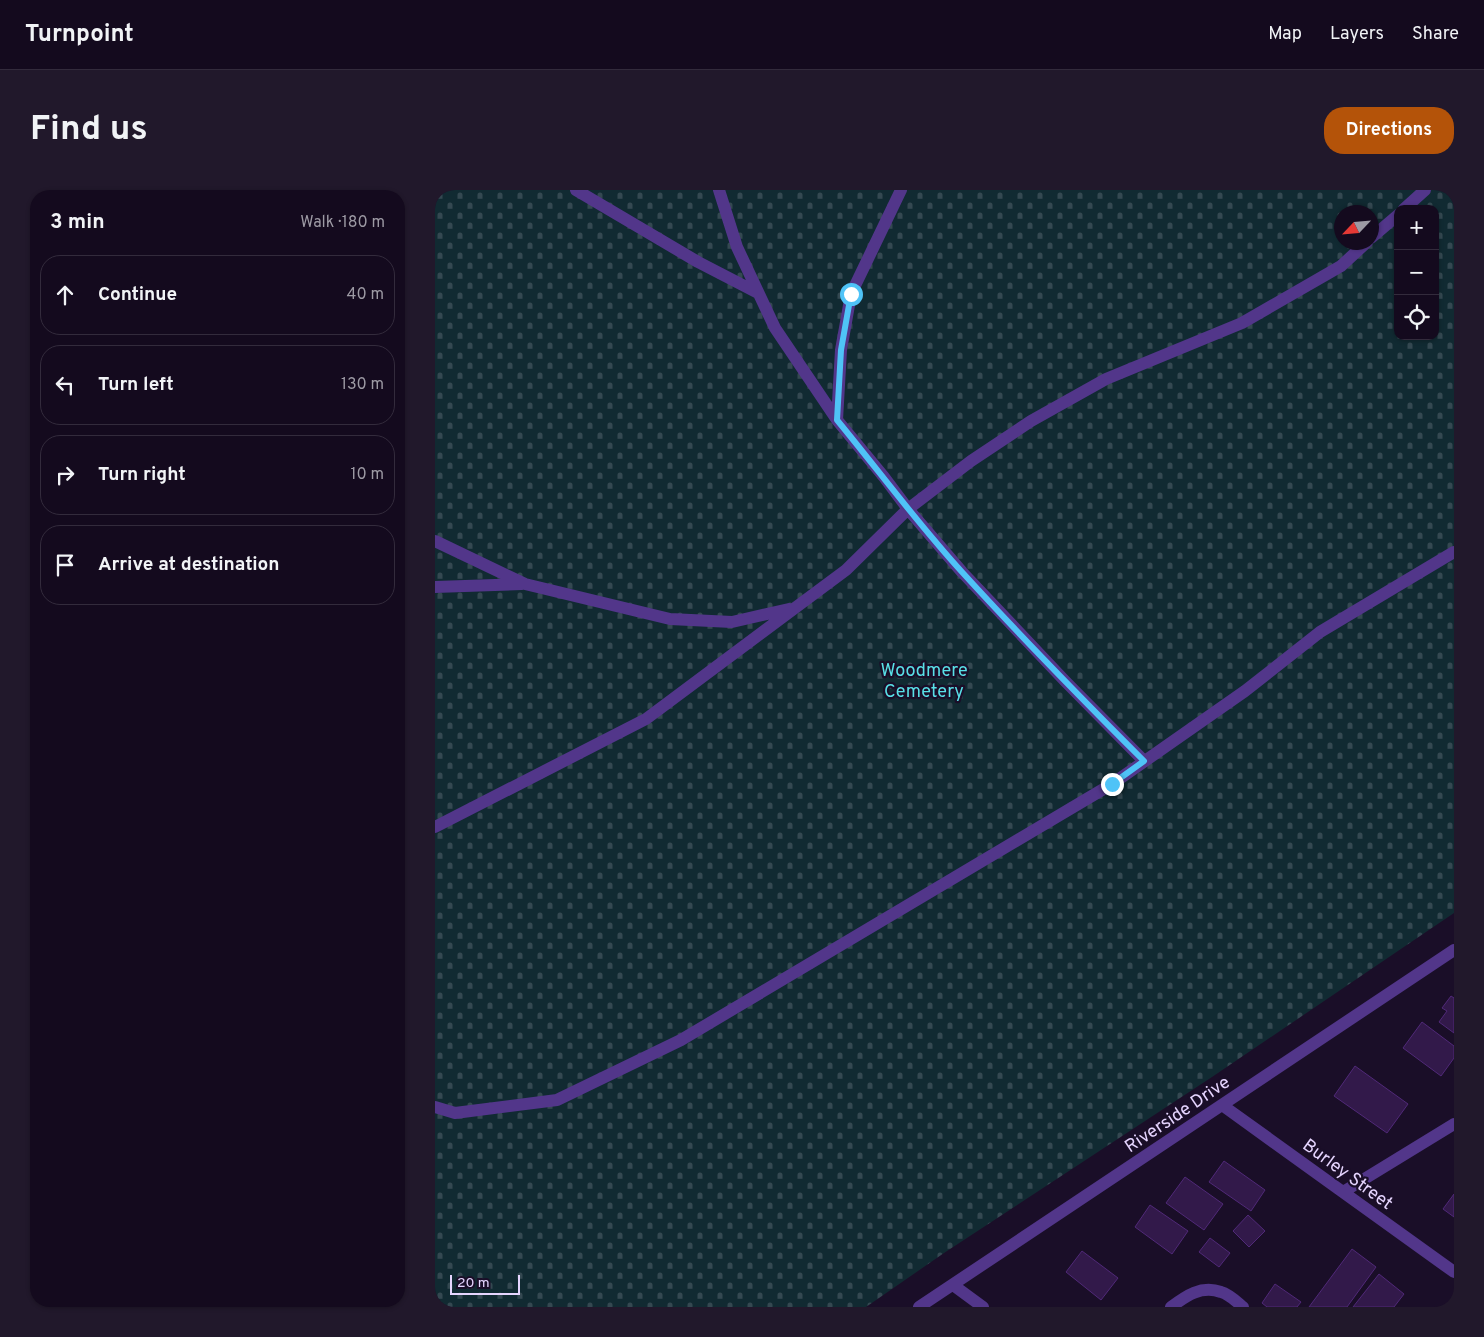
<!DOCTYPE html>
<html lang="en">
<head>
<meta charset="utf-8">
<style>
  :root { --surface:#140a1e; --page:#21182b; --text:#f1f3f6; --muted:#9d9aa4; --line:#332b3c; --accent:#b45309 }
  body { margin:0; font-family:Overpass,sans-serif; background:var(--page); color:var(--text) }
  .controls { position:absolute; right:15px; top:15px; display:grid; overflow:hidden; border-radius:10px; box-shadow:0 1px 4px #0004 }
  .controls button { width:45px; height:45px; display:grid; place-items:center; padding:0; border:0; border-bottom:1px solid var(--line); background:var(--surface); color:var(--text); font:25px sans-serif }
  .compass { position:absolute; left:899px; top:15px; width:45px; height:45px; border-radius:50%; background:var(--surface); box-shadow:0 1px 4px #0004; rotate:244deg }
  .scale { position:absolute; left:15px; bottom:12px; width:70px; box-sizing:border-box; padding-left:5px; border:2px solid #e6d5ff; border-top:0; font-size:14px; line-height:18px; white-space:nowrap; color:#e6d5ff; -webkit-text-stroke:4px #1a0e28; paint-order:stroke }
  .stop { position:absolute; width:15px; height:15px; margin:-11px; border:4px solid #4fc3f7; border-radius:50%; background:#fff }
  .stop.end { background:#4fc3f7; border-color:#fff; box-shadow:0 1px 5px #0008 }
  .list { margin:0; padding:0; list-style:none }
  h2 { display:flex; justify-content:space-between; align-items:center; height:65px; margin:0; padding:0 20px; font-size:21px }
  h2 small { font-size:16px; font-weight:400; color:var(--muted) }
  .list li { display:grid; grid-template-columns:32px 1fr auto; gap:15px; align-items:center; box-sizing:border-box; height:80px; margin:0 10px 10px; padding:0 10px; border:1px solid var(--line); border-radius:20px }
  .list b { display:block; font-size:19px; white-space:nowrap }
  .list em { font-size:16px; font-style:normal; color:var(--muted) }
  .icon { flex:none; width:28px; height:28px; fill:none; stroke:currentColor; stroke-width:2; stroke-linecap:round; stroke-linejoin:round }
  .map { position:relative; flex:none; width:1019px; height:1117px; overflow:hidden; border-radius:20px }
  header { display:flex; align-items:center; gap:30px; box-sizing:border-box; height:70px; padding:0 25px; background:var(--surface); border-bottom:1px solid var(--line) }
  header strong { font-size:24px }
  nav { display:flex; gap:28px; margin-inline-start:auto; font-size:18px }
  .intro { display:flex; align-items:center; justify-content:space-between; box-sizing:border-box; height:120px; padding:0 30px }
  h1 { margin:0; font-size:35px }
  .button { padding:12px 22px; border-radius:20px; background:var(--accent); color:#fff; font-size:18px; font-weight:700 }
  main { display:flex; gap:30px; padding:0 30px }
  aside { flex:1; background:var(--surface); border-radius:20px; box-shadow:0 1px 4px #0004 }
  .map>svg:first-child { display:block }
  .cemetery { fill:url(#cemetery-stones); fill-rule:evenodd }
  .building { fill:#32194a; stroke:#502978 }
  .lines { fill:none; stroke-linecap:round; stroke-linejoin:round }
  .minor { stroke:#52368a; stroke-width:12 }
  .route { stroke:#4fc3f7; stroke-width:6 }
  .labels { text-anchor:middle; stroke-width:4.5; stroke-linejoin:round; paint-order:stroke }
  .park-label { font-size:18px; fill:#59e0e7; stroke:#1a0e28 }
  .street-label { font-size:18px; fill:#e6d5ff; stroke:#1a0e28 }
</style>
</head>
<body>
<header>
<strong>Turnpoint</strong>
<nav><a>Map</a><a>Layers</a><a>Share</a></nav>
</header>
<div class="intro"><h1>Find us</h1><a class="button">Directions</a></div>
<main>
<aside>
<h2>3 min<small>Walk · 180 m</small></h2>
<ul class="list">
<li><svg class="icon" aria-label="ahead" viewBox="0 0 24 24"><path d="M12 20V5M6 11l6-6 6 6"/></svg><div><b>Continue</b></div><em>40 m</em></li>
<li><svg class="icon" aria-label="left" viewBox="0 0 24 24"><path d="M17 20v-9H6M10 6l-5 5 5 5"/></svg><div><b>Turn left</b></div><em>130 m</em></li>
<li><svg class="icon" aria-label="right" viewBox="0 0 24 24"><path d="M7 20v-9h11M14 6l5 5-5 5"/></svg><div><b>Turn right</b></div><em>10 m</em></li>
<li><svg class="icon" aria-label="arrive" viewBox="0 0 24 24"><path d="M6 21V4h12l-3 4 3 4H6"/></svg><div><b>Arrive at destination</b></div></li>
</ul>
</aside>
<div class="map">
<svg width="1019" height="1117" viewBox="0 0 1019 1117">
  <defs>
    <pattern id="cemetery-stones" width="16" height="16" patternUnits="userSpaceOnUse" patternTransform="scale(1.25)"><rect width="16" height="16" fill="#112a32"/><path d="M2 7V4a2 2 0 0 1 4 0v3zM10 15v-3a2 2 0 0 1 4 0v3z" fill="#344851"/></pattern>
  </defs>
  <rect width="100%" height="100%" fill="#1a0e28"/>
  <path class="cemetery" d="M0 0H1019V723L777 887 509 1063 431 1117H0ZM963 19H1000V146H963ZM906 22H936V52H906Z"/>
  <path class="building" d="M1016 806 1019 808V843L1004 832 1012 821 1007 818Z
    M987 832 1019 856V868L1006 886 968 858Z
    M920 876 973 914 952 943 899 906Z
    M789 971 830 1000 816 1021 774 992Z
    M750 987 788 1014 769 1040 731 1013Z
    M1019 1004V1027L1008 1019Z
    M715 1015 753 1041 737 1064 700 1037Z
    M813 1025 830 1041 814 1057 798 1041Z
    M775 1048 795 1063 784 1077 764 1062Z
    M917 1059 941 1077 912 1117H874Z
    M647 1061 683 1088 666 1110 631 1082Z
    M944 1084 969 1104 959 1117H918Z
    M840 1094 866 1112 862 1117H832L827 1113Z"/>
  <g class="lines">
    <path class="minor" d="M141 0 263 72 323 103
      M284 0 302 57 340 138 402 230 449 287 473 319 527 382 630 491 709 571
      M969 19 990 0
      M936 48 963 25
      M402 230 406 160 416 104 466 0
      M0 351 90 394 235 429 297 432 354 419
      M0 397 87 394
      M0 637 211 529 411 380 473 319 536 271 596 231 671 189 807 133 906 76 932 52
      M787 915 1019 1082
      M0 917 20 923 122 910 246 850 677 594 810 501 885 442 1019 362
      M908 1002 1019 934
      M518 1095 548 1117
      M484 1117 1019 760
      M736 1117C751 1106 766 1095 786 1102 794 1104 802 1112 808 1117"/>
  </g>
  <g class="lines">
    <path class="route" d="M416 104 406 160 402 230C444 281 483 334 527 382 586 447 647 509 709 571L677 594"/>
  </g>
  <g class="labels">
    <g class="park-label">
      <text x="489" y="486">Woodmere<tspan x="489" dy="21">Cemetery</tspan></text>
    </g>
    <g class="street-label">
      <text transform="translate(742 924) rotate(-34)" y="6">Riverside Drive</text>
      <text transform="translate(913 984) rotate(36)" y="6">Burley Street</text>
    </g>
  </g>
</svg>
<div class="controls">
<button>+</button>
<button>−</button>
<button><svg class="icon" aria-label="locate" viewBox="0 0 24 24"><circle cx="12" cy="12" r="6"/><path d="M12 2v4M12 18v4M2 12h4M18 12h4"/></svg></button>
</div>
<svg class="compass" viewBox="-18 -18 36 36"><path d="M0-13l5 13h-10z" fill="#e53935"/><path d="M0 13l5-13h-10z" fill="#9d9aa4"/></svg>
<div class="scale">20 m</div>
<div class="stop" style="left:416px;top:104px"></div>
<div class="stop end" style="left:677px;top:594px"></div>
</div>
</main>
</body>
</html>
